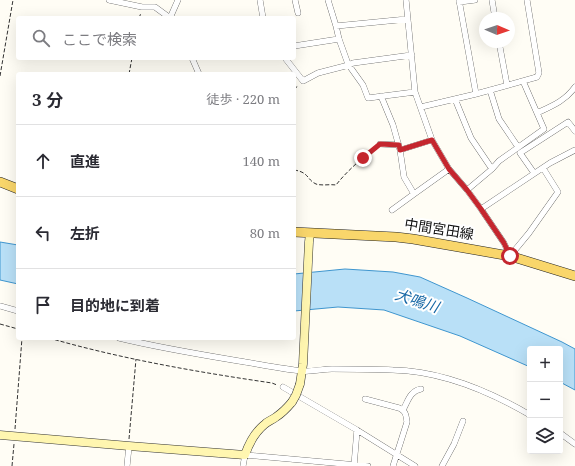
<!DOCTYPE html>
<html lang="ja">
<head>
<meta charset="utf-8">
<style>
  :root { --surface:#fff; --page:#f7f7f7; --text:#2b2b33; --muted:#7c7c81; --line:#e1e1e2 }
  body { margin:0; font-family:"Noto Serif","Noto Sans JP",serif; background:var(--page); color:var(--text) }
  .controls { position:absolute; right:12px; bottom:12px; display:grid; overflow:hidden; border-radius:4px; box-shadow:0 4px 16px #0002 }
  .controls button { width:36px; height:36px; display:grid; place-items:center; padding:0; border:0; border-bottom:1px solid var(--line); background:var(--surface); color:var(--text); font:20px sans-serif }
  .compass { position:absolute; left:479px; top:12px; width:36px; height:36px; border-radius:50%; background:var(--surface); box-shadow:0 4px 16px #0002; rotate:92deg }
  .stop { position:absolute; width:12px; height:12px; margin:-9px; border:3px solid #c4262e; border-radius:50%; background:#fff }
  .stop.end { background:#c4262e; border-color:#fff; box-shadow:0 1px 4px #0008 }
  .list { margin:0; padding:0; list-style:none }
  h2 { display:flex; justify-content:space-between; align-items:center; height:52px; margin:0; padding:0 16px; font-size:17px }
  h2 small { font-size:13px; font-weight:400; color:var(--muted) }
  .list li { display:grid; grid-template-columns:26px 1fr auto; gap:12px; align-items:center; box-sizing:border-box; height:72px; padding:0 16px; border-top:1px solid var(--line) }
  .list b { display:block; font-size:15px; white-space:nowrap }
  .list em { font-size:13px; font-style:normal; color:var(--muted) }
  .icon { flex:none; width:22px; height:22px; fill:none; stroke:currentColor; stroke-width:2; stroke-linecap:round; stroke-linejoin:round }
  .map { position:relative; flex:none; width:575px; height:466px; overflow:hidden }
  .search { position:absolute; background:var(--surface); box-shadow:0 4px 16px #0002; left:16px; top:16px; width:280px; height:44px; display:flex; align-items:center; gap:10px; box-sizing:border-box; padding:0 14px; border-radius:4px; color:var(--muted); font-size:15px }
  .panel { position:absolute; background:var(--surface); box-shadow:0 4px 16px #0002; left:16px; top:72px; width:280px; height:268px; border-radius:4px }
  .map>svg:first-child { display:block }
  .water { fill:#b9e0f7; stroke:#3f96cf }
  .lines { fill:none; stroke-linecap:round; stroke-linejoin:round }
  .street-casing { stroke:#444; stroke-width:6 }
  .secondary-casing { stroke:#333; stroke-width:9 }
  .primary-casing { stroke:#222; stroke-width:10 }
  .path { stroke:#333; stroke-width:1; stroke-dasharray:4 2; stroke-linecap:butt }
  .street { stroke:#fff; stroke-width:5.5 }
  .secondary { stroke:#fff6b0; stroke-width:8 }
  .primary { stroke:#f9d66b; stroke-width:9 }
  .secondary-bridge-casing { stroke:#333; stroke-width:9; stroke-linecap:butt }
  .secondary-bridge { stroke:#fff6b0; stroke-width:8 }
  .route { stroke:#c4262e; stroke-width:5 }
  .labels { text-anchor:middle; stroke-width:4; stroke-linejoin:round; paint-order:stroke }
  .street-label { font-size:14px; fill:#111; stroke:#fff }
  .water-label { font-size:15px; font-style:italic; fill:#1768a6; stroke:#fff }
</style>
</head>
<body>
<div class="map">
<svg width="575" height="466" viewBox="0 0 575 466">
  <rect width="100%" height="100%" fill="#fffdf5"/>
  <path class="water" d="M0 242 18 245V284L0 280Z
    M345 269 393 272 420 277 467 298 562 342 575 349V390L560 382V349H530V367L460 336 384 310 338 307 294 311V274Z"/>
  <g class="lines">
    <g class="street-casing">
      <path id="street" d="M109 0 142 7H155L170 18
        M260 0 263 18
        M295 0 298 13
        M328 0 336 26 339 39 348 64 363 85 368 98 415 92
        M406 0 415 92 432 140 449 169 467 190 481 209 504 243 510 256 529 233 558 192 543 168
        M459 0 476 94
        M492 0 495 18
        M459 2 475 0
        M170 18 178 0
        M336 26 408 19
        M499 42 507 85
        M294 46 339 39
        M192 58 199 74
        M285 58 303 81 318 73 349 65 353 63 412 55
        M490 90 499 119 518 147
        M381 96 393 125 400 150 432 140
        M455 99 471 138 492 169 499 161 544 129 523 81
        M421 107 476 94 537 77 539 73 527 0
        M537 113C552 106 565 101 575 87
        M380 144 399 145
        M400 150 404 177 414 194 449 169
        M534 173 520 153 568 122 575 131
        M467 190 492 169
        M481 209 550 163 575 150
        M392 210 414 194
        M0 306 18 311
        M119 338C160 348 203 355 245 362 263 365 283 369 302 371 312 372 322 369 332 369 352 369 373 369 393 370 441 371 489 391 530 415
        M283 387 357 430 415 466
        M365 399 399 408C406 411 406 415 407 422L393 466
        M403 410C408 401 410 391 421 389
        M560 433 575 444
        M127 466 129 446
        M243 466 245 455 368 466
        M354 466 357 430
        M442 466 454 444 463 421"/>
    </g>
    <g class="secondary-casing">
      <path id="secondary" d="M300 384 303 364 309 242 310 233
        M0 435 129 446 245 455C249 443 255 432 265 424 268 421 272 420 276 417 282 413 287 408 292 402"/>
    </g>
    <g class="primary-casing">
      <path id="primary" d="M0 182 18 189
        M294 232 396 237 413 239 510 256 575 276"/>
    </g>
    <path class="path" d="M139 18 141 13
      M129 74 132 58
      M0 76 13 0
      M294 89 298 86
      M294 170C309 172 307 180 316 184 322 186 330 184 336 185 347 171 361 159 375 148
      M0 324 18 329
      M49 338C122 359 197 372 272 383L277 385
      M15 429 22 338
      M129 439 136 359
      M12 466 14 444"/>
    <use href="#street" class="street"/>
    <use href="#secondary" class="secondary"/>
    <use href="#primary" class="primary"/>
    <g class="secondary-bridge-casing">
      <path id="secondary-bridge" d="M292 402 296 395 300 384"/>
    </g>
    <use href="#secondary-bridge" class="secondary-bridge"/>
  </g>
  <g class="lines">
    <path class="route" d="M363 158 380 144 399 145 400 150 432 140 449 169 467 190 481 209 504 243 510 256"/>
  </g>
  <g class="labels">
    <g class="street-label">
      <text transform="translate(439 229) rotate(9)" y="5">中間宮田線</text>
    </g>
    <g class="water-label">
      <text transform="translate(417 301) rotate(18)" y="5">犬鳴川</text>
    </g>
  </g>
</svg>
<div class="controls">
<button>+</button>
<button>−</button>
<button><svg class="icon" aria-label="layers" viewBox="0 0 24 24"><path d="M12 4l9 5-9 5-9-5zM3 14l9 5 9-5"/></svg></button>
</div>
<svg class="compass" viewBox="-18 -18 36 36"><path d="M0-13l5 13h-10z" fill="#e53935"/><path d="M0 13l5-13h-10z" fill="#7c7c81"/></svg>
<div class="stop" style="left:510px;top:256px"></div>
<div class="stop end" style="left:363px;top:158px"></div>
<div class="search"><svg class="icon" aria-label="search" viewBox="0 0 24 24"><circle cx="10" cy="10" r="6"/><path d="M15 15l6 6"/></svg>ここで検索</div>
<section class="panel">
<h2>3 分<small>徒歩 · 220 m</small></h2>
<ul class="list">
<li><svg class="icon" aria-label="ahead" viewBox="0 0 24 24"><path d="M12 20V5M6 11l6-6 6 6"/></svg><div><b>直進</b></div><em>140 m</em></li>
<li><svg class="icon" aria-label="left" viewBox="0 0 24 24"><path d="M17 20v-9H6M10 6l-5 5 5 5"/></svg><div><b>左折</b></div><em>80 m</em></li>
<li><svg class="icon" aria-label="arrive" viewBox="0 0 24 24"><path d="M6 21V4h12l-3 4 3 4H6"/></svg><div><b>目的地に到着</b></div></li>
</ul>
</section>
</div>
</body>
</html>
